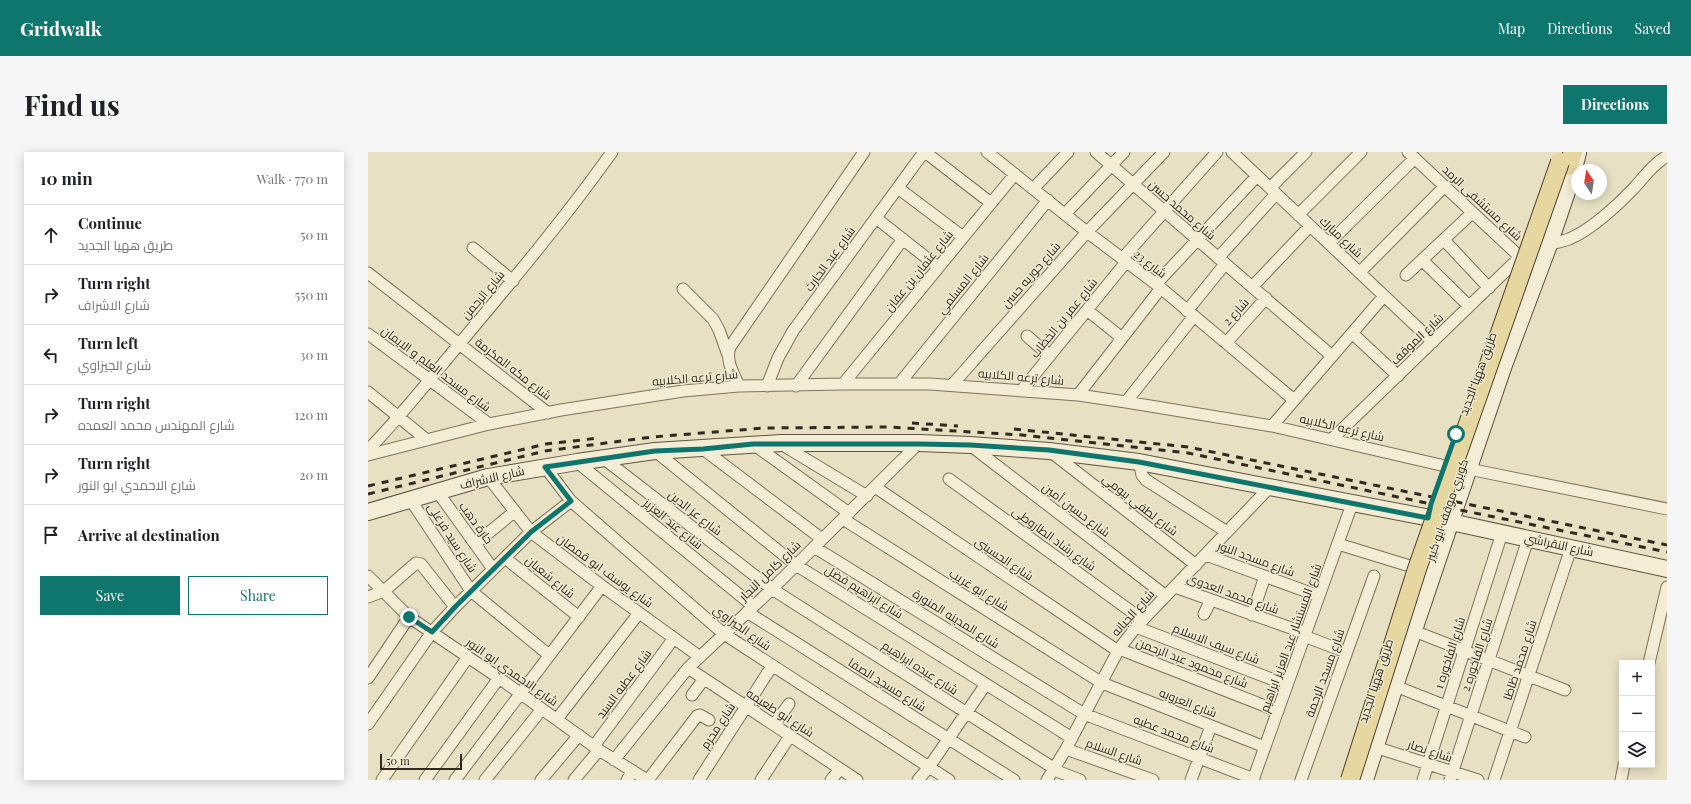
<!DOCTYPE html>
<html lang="en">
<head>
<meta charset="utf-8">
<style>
  :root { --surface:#fff; --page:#f6f6f6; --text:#202124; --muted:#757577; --line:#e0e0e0; --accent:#0f766e }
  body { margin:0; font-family:"Playfair Display",Cairo,serif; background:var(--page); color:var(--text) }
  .controls { position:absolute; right:12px; bottom:12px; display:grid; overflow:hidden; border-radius:0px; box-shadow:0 2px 10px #0003 }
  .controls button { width:36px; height:36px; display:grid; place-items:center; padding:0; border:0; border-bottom:1px solid var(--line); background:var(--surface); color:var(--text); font:20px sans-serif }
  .compass { position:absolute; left:1203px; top:12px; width:36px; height:36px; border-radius:50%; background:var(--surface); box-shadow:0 2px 10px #0003; rotate:348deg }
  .scale { position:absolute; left:12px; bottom:10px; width:82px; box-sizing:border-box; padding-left:4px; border:2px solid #31291e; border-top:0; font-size:11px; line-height:14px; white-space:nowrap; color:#31291e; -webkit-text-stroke:3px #f0ead1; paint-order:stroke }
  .stop { position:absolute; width:12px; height:12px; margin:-9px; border:3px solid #0f766e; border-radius:50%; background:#fff }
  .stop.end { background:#0f766e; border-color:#fff; box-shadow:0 1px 4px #0008 }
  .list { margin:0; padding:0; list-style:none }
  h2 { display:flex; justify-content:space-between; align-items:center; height:52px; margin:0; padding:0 16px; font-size:17px }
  h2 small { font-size:13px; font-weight:400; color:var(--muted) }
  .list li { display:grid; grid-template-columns:26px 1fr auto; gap:12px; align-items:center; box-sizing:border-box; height:60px; padding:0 16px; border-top:1px solid var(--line) }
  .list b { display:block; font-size:15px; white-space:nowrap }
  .list p { margin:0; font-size:13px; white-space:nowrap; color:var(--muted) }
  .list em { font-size:13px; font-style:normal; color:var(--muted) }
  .actions { display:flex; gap:8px; padding:12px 16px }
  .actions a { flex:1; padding:9px 0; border:1px solid var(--accent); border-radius:0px; text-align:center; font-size:14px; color:var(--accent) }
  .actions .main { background:var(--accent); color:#fff }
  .icon { flex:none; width:22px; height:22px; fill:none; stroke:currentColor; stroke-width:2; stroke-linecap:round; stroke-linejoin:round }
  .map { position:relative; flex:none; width:1299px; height:628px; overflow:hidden; border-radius:0px }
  header { display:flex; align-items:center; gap:24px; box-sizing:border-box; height:56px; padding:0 20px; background:var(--accent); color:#fff }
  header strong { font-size:19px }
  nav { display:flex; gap:22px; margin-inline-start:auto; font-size:14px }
  .intro { display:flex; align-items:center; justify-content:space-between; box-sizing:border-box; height:96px; padding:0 24px }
  h1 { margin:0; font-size:28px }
  .button { padding:10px 18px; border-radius:0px; background:var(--accent); color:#fff; font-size:14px; font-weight:700 }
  main { display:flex; gap:24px; padding:0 24px }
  aside { flex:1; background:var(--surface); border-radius:0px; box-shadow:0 2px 10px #0003 }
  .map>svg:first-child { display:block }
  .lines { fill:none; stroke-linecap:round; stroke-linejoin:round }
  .street-casing { stroke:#7f725c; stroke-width:13 }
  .secondary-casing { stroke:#61533f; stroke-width:18 }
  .primary-casing { stroke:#4d4030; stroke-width:20 }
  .street { stroke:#f4edd5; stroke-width:11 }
  .secondary { stroke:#f4edd5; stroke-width:16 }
  .primary { stroke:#e6d69f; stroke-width:18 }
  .rail { stroke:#31291e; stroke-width:3; stroke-dasharray:7 7; stroke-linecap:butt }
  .primary-bridge-casing { stroke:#4d4030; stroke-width:20; stroke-linecap:butt }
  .primary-bridge { stroke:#e6d69f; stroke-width:18 }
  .route { stroke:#0f766e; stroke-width:5 }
  .labels { text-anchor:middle; stroke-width:3; stroke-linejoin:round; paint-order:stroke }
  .street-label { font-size:12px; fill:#31291e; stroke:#f0ead1 }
</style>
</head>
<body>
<header>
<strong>Gridwalk</strong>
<nav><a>Map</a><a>Directions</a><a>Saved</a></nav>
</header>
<div class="intro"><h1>Find us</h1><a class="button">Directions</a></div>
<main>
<aside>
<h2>10 min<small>Walk · 770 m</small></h2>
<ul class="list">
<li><svg class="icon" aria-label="ahead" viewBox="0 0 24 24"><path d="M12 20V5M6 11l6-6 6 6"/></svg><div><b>Continue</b><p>طريق ههيا الجديد</p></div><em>50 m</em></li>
<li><svg class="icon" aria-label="right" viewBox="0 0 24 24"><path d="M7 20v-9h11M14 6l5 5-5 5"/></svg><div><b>Turn right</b><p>شارع الاشراف</p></div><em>550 m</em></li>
<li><svg class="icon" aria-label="left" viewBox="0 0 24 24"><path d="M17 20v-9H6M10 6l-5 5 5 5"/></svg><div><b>Turn left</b><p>شارع الجيزاوي</p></div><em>30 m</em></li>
<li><svg class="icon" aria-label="right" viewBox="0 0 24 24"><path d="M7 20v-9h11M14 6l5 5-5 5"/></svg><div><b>Turn right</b><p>شارع المهندس محمد العمده</p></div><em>120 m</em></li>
<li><svg class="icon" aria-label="right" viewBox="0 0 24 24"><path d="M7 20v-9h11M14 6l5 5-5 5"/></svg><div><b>Turn right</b><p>شارع الاحمدي ابو النور</p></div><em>20 m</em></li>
<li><svg class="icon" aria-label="arrive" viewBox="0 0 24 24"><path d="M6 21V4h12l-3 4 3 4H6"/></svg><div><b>Arrive at destination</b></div></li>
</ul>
<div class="actions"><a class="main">Save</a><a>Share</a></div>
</aside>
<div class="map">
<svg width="1299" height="628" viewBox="0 0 1299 628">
  <rect width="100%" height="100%" fill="#e7e0c3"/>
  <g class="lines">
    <g class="street-casing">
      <path id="street" d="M557 0 623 51
        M619 0 719 80 788 132 926 248
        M728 0 964 204
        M864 0 1065 190
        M1040 0 1152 105
        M530 36 595 85
        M902 36 938 0
        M665 37 700 0
        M697 62 756 0
        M930 63 993 0
        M508 66 570 115
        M1076 88 1121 136
        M961 91 1047 6
        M1177 94C1185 91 1193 90 1201 87 1223 78 1250 53 1266 36 1277 24 1285 12 1299 4
        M105 96 145 129
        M850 106 908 42
        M754 107 849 0
        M1054 108 1101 154
        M992 120 1077 34
        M0 121 180 261
        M1038 123 1104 61
        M788 132 889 24
        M884 135 942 74
        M315 137 345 167 351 178 360 203
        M719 158 754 186
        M819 159 857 112
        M984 181 1030 224
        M0 182 121 272
        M659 184 682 204
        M858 191 898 146
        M475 232 647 22
        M531 232 680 48
        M584 233 719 80 796 0
        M371 234C366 222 357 209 362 195L496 0
        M399 234 410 206 425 179 556 0
        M428 234 535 87
        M654 238 758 110
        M0 240 59 288
        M710 243 793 136
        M758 250 826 164
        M904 274 1016 144
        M964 287 1152 105 1159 101
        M385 292 481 361
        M413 292 499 344
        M602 293 798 444
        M335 297 454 387
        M0 298C33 264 62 227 93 190 145 128 197 66 244 0
        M287 299 428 413 704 586
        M683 300 828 413
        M0 303 121 272 193 258 315 239 371 234 475 232H562L710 243 758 250 904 274 1077 314 1101 317 1299 357
        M235 306 404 437 687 617
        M209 310 385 454
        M771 310 774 323 778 328 859 380
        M177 315 203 349 356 482 581 628
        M120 325 163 380 234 434 332 505
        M581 327 775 468
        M507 335 750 499
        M69 339 125 417
        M42 347 103 439 181 503
        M475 367 734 531 897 595
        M107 392 146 360
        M970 392 1045 415
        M446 395 716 562 886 627
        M838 403 951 444
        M137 406 211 465
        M0 424 41 465 131 526 231 598 279 628
        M807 435 937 481
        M0 445 16 439 48 411 53 412 87 455
        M379 460 646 628
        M836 462 843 448
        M884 463 897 424
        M768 475 919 533
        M1046 479 1197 538
        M936 484 978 500
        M751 497 910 559
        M1281 511 1299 435
        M320 516 489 628
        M0 526 41 465
        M1027 534 1157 585
        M324 543 336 527
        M189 567 271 461
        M0 572 64 480 87 455 163 380 203 349
        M406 573 421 552
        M226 594 306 486
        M1007 595 1110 628
        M698 597 785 628
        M246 608 320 516 404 437 551 291
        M686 618 712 628
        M14 628 100 505
        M57 628 131 526
        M87 628 234 434
        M117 628 174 557
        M173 628 211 583
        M206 628 231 598
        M259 628 265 619
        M280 628 329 564 332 563 341 568
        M331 628 404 514
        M393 628 422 584
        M463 628 472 617
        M550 628 561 615 618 532
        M679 628 698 597 751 497 768 475 902 335
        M823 628 843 574
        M885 628 984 352
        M933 628 1006 424
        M1055 628 1134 381
        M1082 628 1160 387
        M1126 628 1203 396
        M1253 628 1256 613"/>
    </g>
    <g class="secondary-casing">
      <path id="secondary" d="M0 360 120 325 209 310 287 299 413 291H551L602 293 681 299 771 310 1083 370 1299 417
        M997 628 1027 534 1087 357 1136 213 1181 93 1203 28 1210 1"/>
    </g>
    <g class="primary-casing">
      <path id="primary" d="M1200 14 1205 0"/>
    </g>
    <use href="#street" class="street"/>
    <use href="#secondary" class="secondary"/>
    <use href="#primary" class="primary"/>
    <path class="rail" d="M544 271 590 274
      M646 277 820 295 1299 393
      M0 334 178 292 231 286
      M0 342 177 299 284 285 396 276 520 275 654 283 820 301 1087 357 1299 400"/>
    <g class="primary-bridge-casing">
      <path id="primary-bridge" d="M982 628 1049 417 1192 10"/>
    </g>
    <use href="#primary-bridge" class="primary-bridge"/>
  </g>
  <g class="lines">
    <path class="route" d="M41 465 64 480 87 455 163 380 203 349 177 315 287 299 335 297 385 292H551L602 293 681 298 771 310 1060 366 1063 352 1088 282"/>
  </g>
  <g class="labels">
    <g class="street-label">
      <text transform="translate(1114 51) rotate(43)" y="4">شارع مستشفى الرمد</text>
      <text transform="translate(814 58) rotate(41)" y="4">شارع محمد حسن</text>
      <text transform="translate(973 85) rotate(43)" y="4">شارع مبارك</text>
      <text transform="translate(462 107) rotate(-54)" y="4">شارع عبد الحارث</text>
      <text transform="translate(782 112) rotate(38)" y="4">شارع 23</text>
      <text transform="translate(551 119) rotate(-51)" y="4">شارع عثمان بن عفان</text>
      <text transform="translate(663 123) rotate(-49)" y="4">شارع حوريه حسن</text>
      <text transform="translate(595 132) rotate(-51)" y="4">شارع المسلمي</text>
      <text transform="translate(115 143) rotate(-50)" y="4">شارع الرحمن</text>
      <text transform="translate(868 160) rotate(-48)" y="4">شارع 2</text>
      <text transform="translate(696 166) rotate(-51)" y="4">شارع عمر بن الخطاب</text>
      <text transform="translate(1049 187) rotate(-44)" y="4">شارع الموقف</text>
      <text transform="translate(68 217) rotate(37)" y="4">شارع مسجد العلم و الايمان</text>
      <text transform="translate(145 217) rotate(38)" y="4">شارع مكه المكرمة</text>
      <text transform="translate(1110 222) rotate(-70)" y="4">طريق ههيا الجديد</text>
      <text transform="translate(653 225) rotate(5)" y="4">شارع ترعه الكلابيه</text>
      <text transform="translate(327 226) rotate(-5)" y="4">شارع ترعه الكلابيه</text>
      <text transform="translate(974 276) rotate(13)" y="4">شارع ترعه الكلابيه</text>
      <text transform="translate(124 326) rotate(-13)" y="4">شارع الاشراف</text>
      <text transform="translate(772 353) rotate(38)" y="4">شارع لطفي بيومي</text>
      <text transform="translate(708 358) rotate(37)" y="4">شارع حسين أمين</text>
      <text transform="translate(1079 358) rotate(-71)" y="4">كوبري موقف ابو كبير</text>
      <text transform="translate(327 361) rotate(38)" y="4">شارع عز الدين</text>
      <text transform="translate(108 371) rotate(54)" y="4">حارة دهب</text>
      <text transform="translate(305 372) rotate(39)" y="4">شارع عبد العزيز</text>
      <text transform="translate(84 386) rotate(57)" y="4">شارع سيد فرغلى</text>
      <text transform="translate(686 387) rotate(36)" y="4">شارع رشاد الطاروطى</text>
      <text transform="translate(1191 393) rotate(12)" y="4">شارع النقراشي</text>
      <text transform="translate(636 407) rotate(34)" y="4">شارع الحسينى</text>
      <text transform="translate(888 407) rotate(20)" y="4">شارع مسجد النور</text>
      <text transform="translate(237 419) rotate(36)" y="4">شارع يوسف ابو قمصان</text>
      <text transform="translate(402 419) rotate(-44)" y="4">شارع كامل النجار</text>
      <text transform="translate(182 425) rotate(39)" y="4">شارع شعبان</text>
      <text transform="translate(611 438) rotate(32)" y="4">شارع ابو غريب</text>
      <text transform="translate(496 440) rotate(32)" y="4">شارع ابراهيم فضل</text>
      <text transform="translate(865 442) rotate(20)" y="4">شارع محمد العدوى</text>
      <text transform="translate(765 461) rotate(-48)" y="4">شارع الجبانه</text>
      <text transform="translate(588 467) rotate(32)" y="4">شارع المدينه المنورة</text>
      <text transform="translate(374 476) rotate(36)" y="4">شارع الجيزاوي</text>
      <text transform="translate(923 486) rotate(-70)" y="4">شارع المستشار عبد العزيز ابراهيم</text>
      <text transform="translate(848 492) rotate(21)" y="4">شارع سيف الاسلام</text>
      <text transform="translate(1082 501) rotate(-72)" y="4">شارع الفاخوره 1</text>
      <text transform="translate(1109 503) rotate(-72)" y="4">شارع الفاخوره 2</text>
      <text transform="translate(1152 508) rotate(-72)" y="4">شارع محمد ظاظا</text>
      <text transform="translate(824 511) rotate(21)" y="4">شارع محمود عبد الرحمن</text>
      <text transform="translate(552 516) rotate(33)" y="4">شارع عبده ابراهيم</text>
      <text transform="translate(144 520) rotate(35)" y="4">شارع الاحمدي ابو النور</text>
      <text transform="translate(957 521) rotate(-70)" y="4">شارع مسجد الرحمة</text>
      <text transform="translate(1008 529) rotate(-72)" y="4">طريق ههيا الجديد</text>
      <text transform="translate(256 532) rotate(-53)" y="4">شارع عطيه السيد</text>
      <text transform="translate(519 533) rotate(32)" y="4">شارع مسجد الصفا</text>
      <text transform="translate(820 551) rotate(21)" y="4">شارع العروبه</text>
      <text transform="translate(412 561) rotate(33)" y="4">شارع ابو طعيمه</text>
      <text transform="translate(350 574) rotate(-57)" y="4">شارع محرم</text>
      <text transform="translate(806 582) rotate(21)" y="4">شارع محمد عطيه</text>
      <text transform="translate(1062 599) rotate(18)" y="4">شارع نصار</text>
      <text transform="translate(746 600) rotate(19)" y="4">شارع السلام</text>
    </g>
  </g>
</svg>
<div class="controls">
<button>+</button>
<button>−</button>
<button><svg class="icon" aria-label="layers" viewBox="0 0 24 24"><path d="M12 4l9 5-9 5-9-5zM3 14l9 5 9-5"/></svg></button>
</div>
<svg class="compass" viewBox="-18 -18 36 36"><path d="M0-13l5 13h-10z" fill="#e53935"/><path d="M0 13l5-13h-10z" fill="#757577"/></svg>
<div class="scale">50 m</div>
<div class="stop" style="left:1088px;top:282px"></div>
<div class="stop end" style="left:41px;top:465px"></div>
</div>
</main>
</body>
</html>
